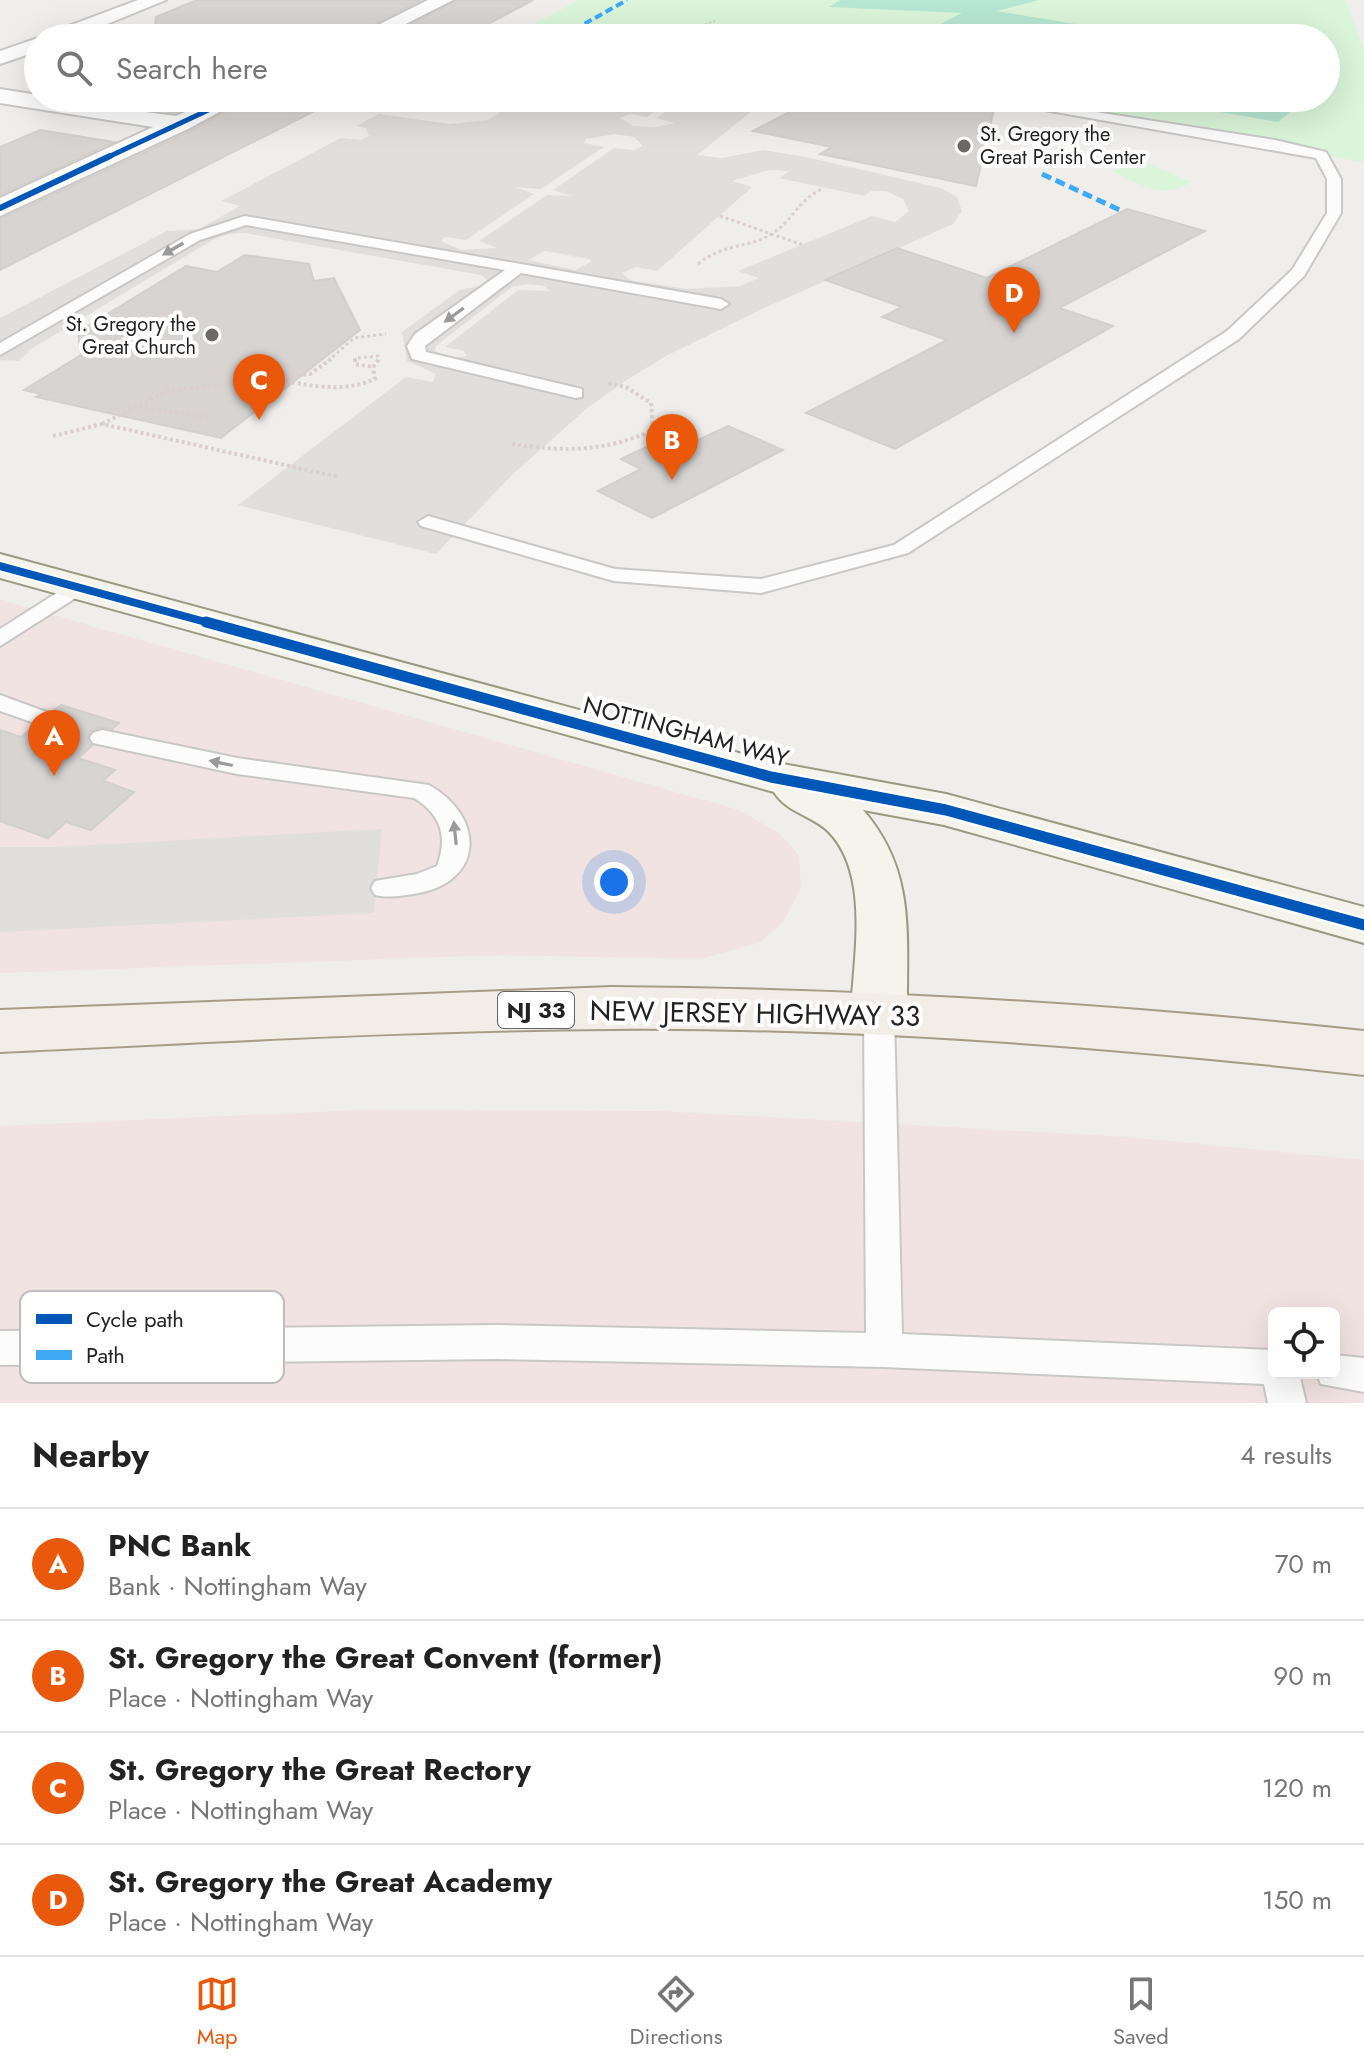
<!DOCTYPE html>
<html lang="en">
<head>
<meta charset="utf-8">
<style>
  :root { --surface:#fff; --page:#f2f2f2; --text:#222; --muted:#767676; --line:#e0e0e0; --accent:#ea580c }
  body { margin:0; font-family:Jost,sans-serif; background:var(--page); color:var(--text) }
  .controls { position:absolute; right:24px; bottom:24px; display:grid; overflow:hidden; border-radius:12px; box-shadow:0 8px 32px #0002 }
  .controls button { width:72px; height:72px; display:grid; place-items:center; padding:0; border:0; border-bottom:2px solid var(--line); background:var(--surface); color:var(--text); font:40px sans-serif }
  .you { position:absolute; left:614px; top:882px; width:28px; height:28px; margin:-20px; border:6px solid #fff; border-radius:50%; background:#1a73e8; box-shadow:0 0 0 12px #1a73e833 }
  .badge { display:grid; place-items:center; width:52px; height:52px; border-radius:50%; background:var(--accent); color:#fff; font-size:26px; font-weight:700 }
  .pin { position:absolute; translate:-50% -66px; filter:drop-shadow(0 2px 4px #0008) }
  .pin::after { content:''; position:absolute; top:42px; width:28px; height:24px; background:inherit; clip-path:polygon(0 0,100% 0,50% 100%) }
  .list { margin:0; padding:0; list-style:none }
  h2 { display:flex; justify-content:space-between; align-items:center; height:104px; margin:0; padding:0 32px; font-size:34px }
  h2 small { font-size:26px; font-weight:400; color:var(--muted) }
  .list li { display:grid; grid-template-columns:52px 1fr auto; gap:24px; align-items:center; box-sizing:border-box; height:112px; padding:0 32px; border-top:2px solid var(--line) }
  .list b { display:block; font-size:30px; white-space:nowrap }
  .list p { margin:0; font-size:26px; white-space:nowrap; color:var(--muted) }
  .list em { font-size:26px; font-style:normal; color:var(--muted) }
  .icon { flex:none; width:44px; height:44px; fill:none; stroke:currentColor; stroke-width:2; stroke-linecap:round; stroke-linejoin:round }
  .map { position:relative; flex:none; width:1364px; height:1403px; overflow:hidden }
  .search { position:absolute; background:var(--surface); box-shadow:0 8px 32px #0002; left:24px; right:24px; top:24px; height:88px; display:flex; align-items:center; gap:20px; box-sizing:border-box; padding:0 28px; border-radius:44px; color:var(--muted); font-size:30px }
  .sheet { height:552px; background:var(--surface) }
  nav { display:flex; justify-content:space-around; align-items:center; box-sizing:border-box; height:112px; border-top:2px solid var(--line); background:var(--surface); font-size:22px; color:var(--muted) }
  nav a { display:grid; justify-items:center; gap:4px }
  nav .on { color:var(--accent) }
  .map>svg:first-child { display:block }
  .commercial { fill:#f1e3e1; fill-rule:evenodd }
  .park { fill:#daf5da }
  .pitch { fill:#b7e6d2 }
  .parking { fill:#e0dfde; fill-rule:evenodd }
  .building { fill:#d7d4d2; stroke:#d3d0cc; stroke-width:2 }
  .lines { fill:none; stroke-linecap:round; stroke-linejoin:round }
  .lane-casing { stroke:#c9c8c7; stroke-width:4 }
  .street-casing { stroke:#c9c8c7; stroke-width:4 }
  .secondary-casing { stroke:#999a82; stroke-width:4 }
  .primary-casing { stroke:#a79c86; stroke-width:4 }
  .path-far2 { stroke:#dccecd; stroke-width:2; stroke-dasharray:2 2; stroke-linecap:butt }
  .path-far1 { stroke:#dccecd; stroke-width:3; stroke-dasharray:3 3; stroke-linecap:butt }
  .path { stroke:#dccecd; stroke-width:4; stroke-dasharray:3 3; stroke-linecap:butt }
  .lane { fill:#fdfcfc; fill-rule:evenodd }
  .street { fill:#fdfcfc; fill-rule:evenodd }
  .secondary { fill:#f4f4ed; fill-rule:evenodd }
  .primary { fill:#f3ede7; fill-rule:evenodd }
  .quiet-far1 { stroke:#3fa9f5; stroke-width:4; stroke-dasharray:8 4; stroke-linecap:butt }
  .quiet { stroke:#3fa9f5; stroke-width:5; stroke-dasharray:10 5; stroke-linecap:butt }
  .cycleway-far3-casing { stroke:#fff; stroke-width:7 }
  .cycleway-far2-casing { stroke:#fff; stroke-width:9 }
  .cycleway-far1-casing { stroke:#fff; stroke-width:12 }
  .cycleway-casing { stroke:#fff; stroke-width:16 }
  .cycleway-far3 { stroke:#0057b8; stroke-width:5 }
  .cycleway-far2 { stroke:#0057b8; stroke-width:6 }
  .cycleway-far1 { stroke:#0057b8; stroke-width:8 }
  .cycleway { stroke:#0057b8; stroke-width:11 }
  .oneway { fill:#9a9a9a }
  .poi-dot { fill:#6a6968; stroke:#fff; stroke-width:3 }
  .labels { text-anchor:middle; stroke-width:8; stroke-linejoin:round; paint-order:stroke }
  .far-poi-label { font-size:20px; fill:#222; stroke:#fff; text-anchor:start }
  .shield { fill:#fff; stroke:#646464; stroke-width:2 }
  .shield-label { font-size:22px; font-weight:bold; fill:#222 }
  .street-label { font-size:24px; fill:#222; stroke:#fff }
  .near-street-label { font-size:28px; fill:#222; stroke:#fff }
  .key { fill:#fff; stroke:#bdbdbd; stroke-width:2 }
  .key-label { font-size:22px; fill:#222 }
</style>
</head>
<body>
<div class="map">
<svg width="1364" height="1403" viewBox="0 0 1364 1403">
  <rect width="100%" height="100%" fill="#f0eeeb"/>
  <path class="commercial" d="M0 600 739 810 779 833 799 855 801 888 783 922 759 943 700 959 501 955 0 973Z
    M364 1110 659 1111 1127 1137 1364 1160V1403H0V1126ZM1274 1313H1334V1373H1274Z"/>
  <path class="park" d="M579 0H1345L1364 49V162L977 98H1326V38H507Z
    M1143 162 1192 182C1162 200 1141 185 1112 171Z"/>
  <path class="pitch" d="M840 0H1039L997 11 1161 38H913L962 13 829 7Z
    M1140 98H1307L1278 122Z"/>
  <path class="parking" d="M498 98H673L647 117 630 114 620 118 633 126 655 127 675 123 656 118 687 98H768L697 155 722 158 763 150 806 157 941 188 957 197 962 211 953 224 760 310 666 356 625 381 586 409 512 475 436 554 238 505 406 377 433 382 436 374 407 361 402 332 460 290 484 285 487 280 481 275 244 233 230 234 216 238 31 349 19 361 0 360V318L167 231 199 229 240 206 221 201 341 138 361 140 369 136 366 128 356 126 379 114 450 124 488 120 511 106 490 102ZM615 134 634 137 643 146 633 150 614 148 553 190 572 196 547 195 479 241 497 248 461 250 441 241 445 237 466 240 534 194 515 187 541 189 604 147 584 143 586 139ZM769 170 790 171 779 178 864 196 871 191H886L903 199 909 211 895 222 872 216 738 271 759 278 740 286 687 289 630 280 622 273 636 267 657 271 752 187 732 181ZM544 251 589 259 592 261 575 270 528 260ZM528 284 545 286 550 291 518 290 445 347 464 351 467 356 457 358 434 351 437 345 512 287Z
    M382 829 374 913 0 932V847H57Z"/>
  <path class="building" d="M197 0H421L349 38H154L156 17Z
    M456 0H533L462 38H385Z
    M150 98H209L176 113 149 109Z
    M248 98H340L0 270V219L189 132Z
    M816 98H932L994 109 976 186 820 154 832 147 753 131Z
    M40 130 114 142 0 195V147Z
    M1127 209 1205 231 1059 308 1113 326 895 449 806 413 947 340 882 317 902 307 825 280 897 248 987 278Z
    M245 255 309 264 314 281 334 278 360 330 221 438 36 397 42 394 24 390 81 355 78 332 186 266 217 272Z
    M728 426 783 450 652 518 598 491 641 469 621 459 677 432 696 441Z
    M61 705 119 723 112 729 101 727 90 731 87 740 92 746 78 758 115 770 103 781 134 792 91 830 66 822 48 838 0 821V730L21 737 34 726 45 729 58 720 53 711Z"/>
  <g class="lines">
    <g class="lane-casing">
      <path id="lane" d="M977 98H1007L1275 140 1326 152 1341 179V213L1304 276 1239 339 908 553 761 593 614 581 421 526 418 522 428 516 615 569 761 579 894 545 1227 331 1292 270 1327 213V179L1316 158Z
        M245 216 721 299 729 304 721 309 521 273 425 346 426 352 582 389V397L576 398 412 359 407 346 415 334 505 270 246 225 200 240 0 355V343L190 234Z
        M77 580 85 582 88 587 85 592 0 646V629Z
        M0 695 52 714 55 719 43 726 0 711Z
        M102 730 237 758 429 785C487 818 484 884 413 894 400 896 388 898 375 895L371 888 375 881 417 874 437 866C448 837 441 814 414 798L237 774 93 743 90 738 93 733Z
        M879 1003 890 1006 894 1014 902 1334 1274 1350V1373H1299L1306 1403H1268L1264 1384 884 1367 497 1359 0 1365V1331L497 1325 866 1333 864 1014 868 1006Z
        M1334 1355 1364 1358V1392L1321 1384 1316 1373H1334Z"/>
    </g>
    <g class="street-casing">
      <path id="street" d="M138 0H166L73 38H44L47 34Z
        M428 0H453L378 38H352Z
        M38 38V51L0 64V51Z
        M0 89 38 95V98L176 116 216 98H245L188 129 0 216V198L153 127 0 103Z"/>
    </g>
    <g class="secondary-casing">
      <path id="secondary" d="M0 554 772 762 946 794 1364 907V943L944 825 863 810C917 872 906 937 907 1014L898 1029 879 1035 860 1029 851 1014C853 959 871 876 829 832 812 815 787 813 774 792L0 578Z"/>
    </g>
    <g class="primary-casing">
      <path id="primary" d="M611 987C863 989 1113 1004 1364 1031V1075C1114 1047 863 1027 611 1029 407 1030 203 1043 0 1052V1010Z"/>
    </g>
    <path class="path-far2" d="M668 38 715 21"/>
    <path class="path-far1" d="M720 216 803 245
      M698 264C725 242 749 249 773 233 793 220 800 198 824 188
      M328 361 354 338 386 334
      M355 361V358L378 356 379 361"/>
    <path class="path" d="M355 359V364L373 367
      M243 367 240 374 255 392
      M373 367 379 359
      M280 380C313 386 343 393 375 379L373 367
      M128 405 211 418
      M102 424 168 391 310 374 331 359
      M53 436 102 424 339 477
      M512 444C564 452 605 452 653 430L651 403 626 387 607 383"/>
    <use href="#lane" class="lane"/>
    <use href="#street" class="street"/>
    <use href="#secondary" class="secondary"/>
    <use href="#primary" class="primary"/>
    <path class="quiet-far1" d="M574 38 570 32 627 0"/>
    <path class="quiet" d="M1042 174 1122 211"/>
    <g class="cycleway-far3-casing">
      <path id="cycleway-far3" d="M106 158 234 98"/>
    </g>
    <g class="cycleway-far2-casing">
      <path id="cycleway-far2" d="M0 208 110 156"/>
    </g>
    <g class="cycleway-far1-casing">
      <path id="cycleway-far1" d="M0 566 213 624"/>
    </g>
    <g class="cycleway-casing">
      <path id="cycleway" d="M206 622 771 777 946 810 1364 925"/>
    </g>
    <use href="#cycleway-far3" class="cycleway-far3"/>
    <use href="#cycleway-far2" class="cycleway-far2"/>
    <use href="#cycleway-far1" class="cycleway-far1"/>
    <use href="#cycleway" class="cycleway"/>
  </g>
  <defs><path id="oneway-solid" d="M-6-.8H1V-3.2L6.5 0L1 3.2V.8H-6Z" transform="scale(2)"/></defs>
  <g class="oneway">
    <use href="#oneway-solid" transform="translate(173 249) rotate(150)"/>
    <use href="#oneway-solid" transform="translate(454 315) rotate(144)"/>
    <use href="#oneway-solid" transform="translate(221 763) rotate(-168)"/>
    <use href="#oneway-solid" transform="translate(455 833) rotate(-96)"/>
  </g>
  <g class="poi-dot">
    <circle cx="964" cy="146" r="8"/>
    <circle cx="212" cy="335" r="8"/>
  </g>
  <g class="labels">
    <g class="far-poi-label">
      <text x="980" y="141">St. Gregory the<tspan x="980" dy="23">Great Parish Center</tspan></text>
      <text x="196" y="331" text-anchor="end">St. Gregory the<tspan x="196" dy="23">Great Church</tspan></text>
    </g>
    <rect class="shield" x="498" y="992" width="76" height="36" rx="6"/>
    <g class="shield-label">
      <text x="536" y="1018">NJ 33</text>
    </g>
    <g class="street-label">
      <text transform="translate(686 732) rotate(15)" y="8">NOTTINGHAM WAY</text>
    </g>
    <g class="near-street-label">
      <text transform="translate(755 1013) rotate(1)" y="10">NEW JERSEY HIGHWAY 33</text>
    </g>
  </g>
  <rect x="20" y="1291" width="264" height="92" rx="12" class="key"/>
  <rect x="36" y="1314" width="36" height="10" fill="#0057b8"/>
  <rect x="36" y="1350" width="36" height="10" fill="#3fa9f5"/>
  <g class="key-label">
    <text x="86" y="1327">Cycle path</text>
    <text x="86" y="1363">Path</text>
  </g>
</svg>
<div class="controls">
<button><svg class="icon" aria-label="locate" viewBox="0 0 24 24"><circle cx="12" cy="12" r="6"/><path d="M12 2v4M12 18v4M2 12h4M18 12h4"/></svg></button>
</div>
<div class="you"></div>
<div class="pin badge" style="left:54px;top:776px">A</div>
<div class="pin badge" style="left:672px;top:480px">B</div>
<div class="pin badge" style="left:259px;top:420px">C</div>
<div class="pin badge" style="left:1014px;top:333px">D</div>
<div class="search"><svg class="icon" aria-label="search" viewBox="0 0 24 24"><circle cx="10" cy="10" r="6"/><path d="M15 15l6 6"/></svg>Search here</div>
</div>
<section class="sheet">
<h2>Nearby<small>4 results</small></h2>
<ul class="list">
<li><span class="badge">A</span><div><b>PNC Bank</b><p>Bank · Nottingham Way</p></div><em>70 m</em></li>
<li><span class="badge">B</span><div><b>St. Gregory the Great Convent (former)</b><p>Place · Nottingham Way</p></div><em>90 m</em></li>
<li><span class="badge">C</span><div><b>St. Gregory the Great Rectory</b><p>Place · Nottingham Way</p></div><em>120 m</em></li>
<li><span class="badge">D</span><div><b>St. Gregory the Great Academy</b><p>Place · Nottingham Way</p></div><em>150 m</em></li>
</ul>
</section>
<nav>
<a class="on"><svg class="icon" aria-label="map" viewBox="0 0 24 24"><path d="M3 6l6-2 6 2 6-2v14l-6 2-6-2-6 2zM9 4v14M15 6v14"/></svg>Map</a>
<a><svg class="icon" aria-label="directions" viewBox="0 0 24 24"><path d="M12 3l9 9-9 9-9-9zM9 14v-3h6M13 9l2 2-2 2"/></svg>Directions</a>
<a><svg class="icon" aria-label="saved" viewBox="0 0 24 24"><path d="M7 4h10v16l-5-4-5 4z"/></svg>Saved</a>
</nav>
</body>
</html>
